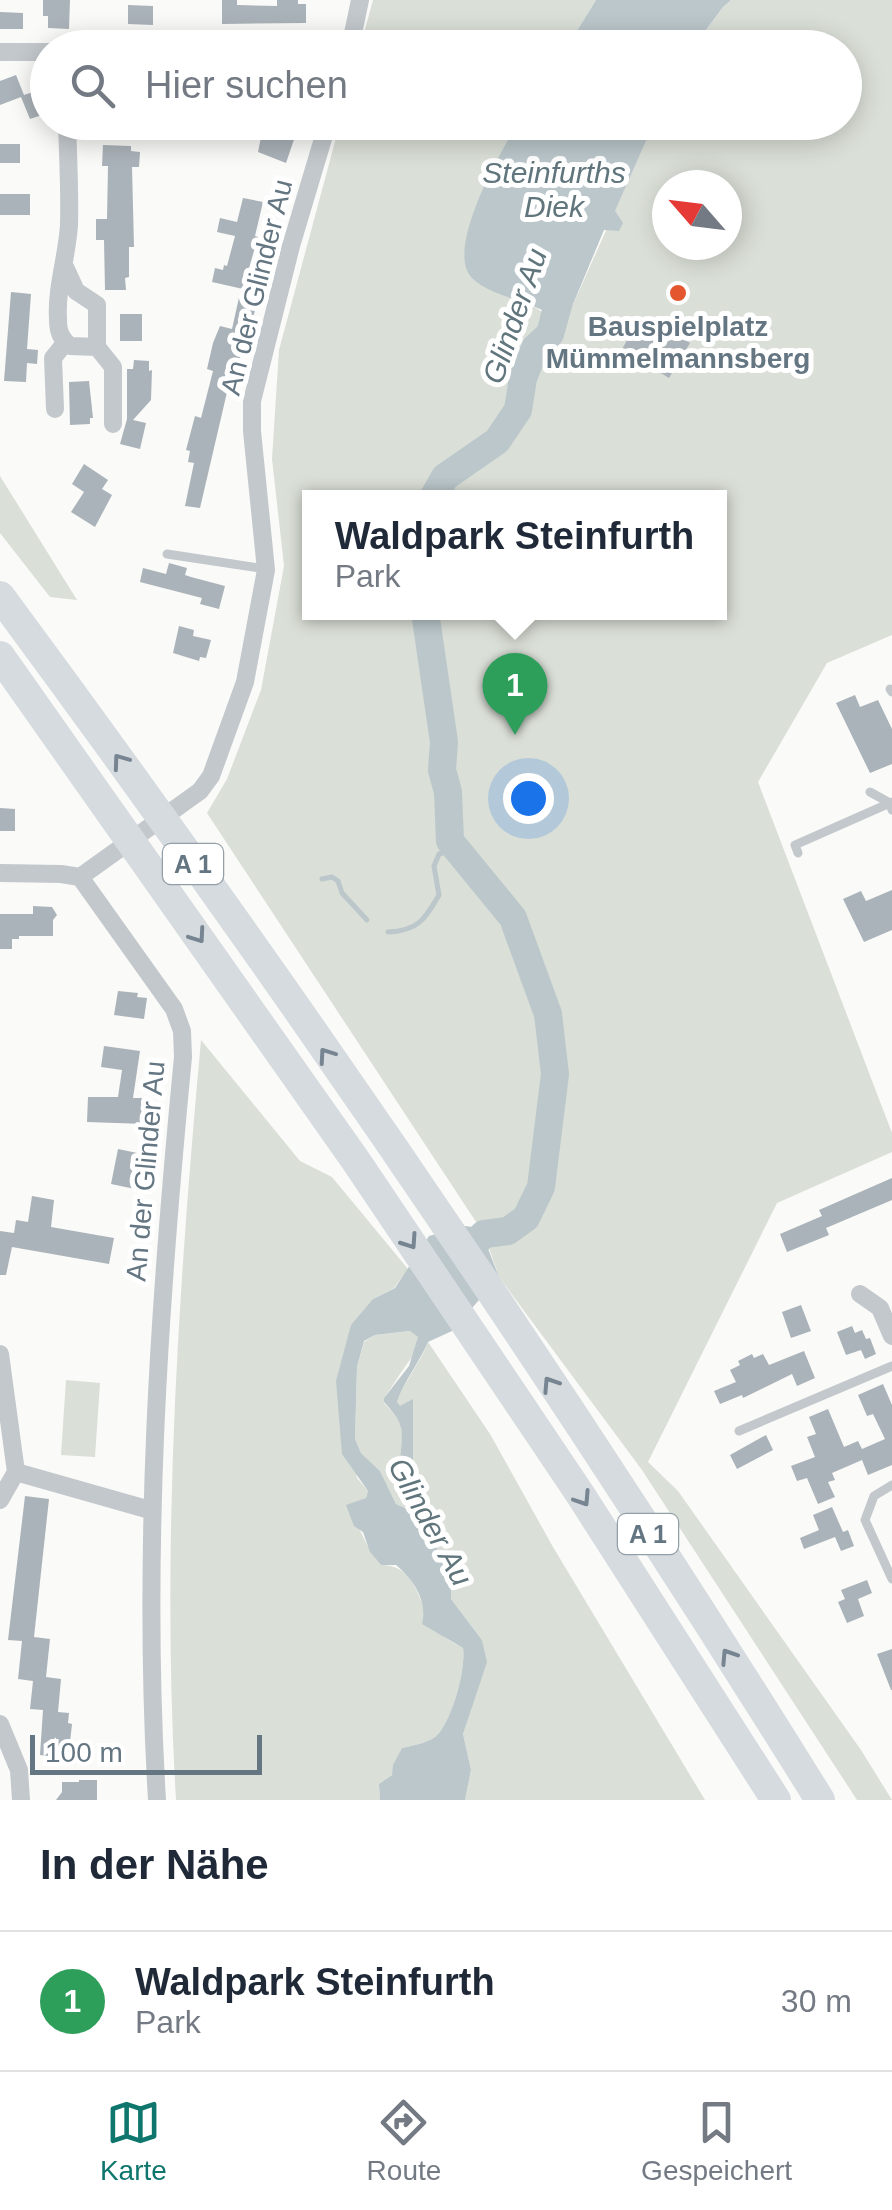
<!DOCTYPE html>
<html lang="de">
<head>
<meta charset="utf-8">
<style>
  :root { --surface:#fff; --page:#f2f2f3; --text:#1f2937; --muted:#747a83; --line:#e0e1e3; --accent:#0f766e }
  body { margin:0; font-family:Helvetica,sans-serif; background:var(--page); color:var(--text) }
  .compass { position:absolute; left:652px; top:170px; width:90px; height:90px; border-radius:50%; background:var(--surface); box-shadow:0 5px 25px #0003; rotate:298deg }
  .scale { position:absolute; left:30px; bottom:25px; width:232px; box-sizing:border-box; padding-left:10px; border:5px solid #657683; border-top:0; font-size:28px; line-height:35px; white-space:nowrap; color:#657683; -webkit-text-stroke:8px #fff; paint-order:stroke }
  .you { position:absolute; left:528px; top:798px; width:35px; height:35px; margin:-25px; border:8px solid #fff; border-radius:50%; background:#1a73e8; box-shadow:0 0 0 15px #1a73e833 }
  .badge { display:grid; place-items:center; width:65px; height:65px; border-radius:50%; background:var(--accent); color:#fff; font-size:32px; font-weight:700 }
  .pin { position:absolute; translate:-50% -82px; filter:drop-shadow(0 2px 5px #0008) }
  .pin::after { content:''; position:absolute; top:52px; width:35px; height:30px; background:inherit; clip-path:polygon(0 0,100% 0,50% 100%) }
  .popup { position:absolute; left:302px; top:490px; width:425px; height:130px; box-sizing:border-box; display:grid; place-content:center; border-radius:0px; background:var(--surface); filter:drop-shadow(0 2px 8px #0005); font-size:32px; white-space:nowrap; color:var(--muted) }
  .popup b { font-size:38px; color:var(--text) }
  .popup::after { content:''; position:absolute; left:50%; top:100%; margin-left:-20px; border:20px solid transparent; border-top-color:var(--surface) }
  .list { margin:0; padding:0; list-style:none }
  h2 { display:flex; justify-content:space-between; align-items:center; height:130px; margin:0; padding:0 40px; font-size:42px }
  h2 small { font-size:32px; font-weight:400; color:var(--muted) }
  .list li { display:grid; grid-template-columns:65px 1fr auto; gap:30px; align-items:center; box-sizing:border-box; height:140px; padding:0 40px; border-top:2px solid var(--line) }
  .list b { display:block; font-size:38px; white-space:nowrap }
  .list p { margin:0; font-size:32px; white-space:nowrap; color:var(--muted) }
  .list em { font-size:32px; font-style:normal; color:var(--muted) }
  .icon { flex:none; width:55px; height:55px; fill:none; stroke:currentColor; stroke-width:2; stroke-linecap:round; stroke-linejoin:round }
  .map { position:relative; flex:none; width:892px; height:1800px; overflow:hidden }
  .search { position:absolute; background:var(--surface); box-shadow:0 5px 25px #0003; left:30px; right:30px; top:30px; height:110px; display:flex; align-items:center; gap:25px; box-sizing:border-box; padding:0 35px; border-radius:55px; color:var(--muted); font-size:38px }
  .sheet { height:270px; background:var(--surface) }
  nav { display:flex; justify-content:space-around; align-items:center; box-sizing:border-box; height:140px; border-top:2px solid var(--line); background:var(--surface); font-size:28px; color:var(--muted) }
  nav a { display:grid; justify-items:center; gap:5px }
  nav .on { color:var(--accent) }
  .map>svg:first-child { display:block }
  .green { fill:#dadfd7; fill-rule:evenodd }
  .water { fill:#bbc7cb; fill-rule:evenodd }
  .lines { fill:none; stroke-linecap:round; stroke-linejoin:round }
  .stream { stroke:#bbc7cb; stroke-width:5 }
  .river { stroke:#bbc7cb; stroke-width:28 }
  .building { fill:#aab3b9 }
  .lane { stroke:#c3c8cc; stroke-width:9 }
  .street { stroke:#c3c8cc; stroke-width:18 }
  .highway { stroke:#d6dbdf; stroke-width:30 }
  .oneway { stroke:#768591 }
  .poi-dot { fill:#e4572e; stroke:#fff; stroke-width:4 }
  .labels { text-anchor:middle; stroke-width:10; stroke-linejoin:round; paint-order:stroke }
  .shield { fill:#fff; stroke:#939fa8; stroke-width:2.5 }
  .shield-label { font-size:25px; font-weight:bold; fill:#657683 }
  .street-label { font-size:28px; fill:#657683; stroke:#fff }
  .poi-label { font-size:28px; font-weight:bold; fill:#657683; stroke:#fff }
  .water-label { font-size:30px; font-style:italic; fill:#60757c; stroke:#fff }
</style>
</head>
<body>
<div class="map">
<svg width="892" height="1800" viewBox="0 0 892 1800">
  <rect width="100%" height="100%" fill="#fafaf8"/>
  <path class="green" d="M373 0H596L567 47 360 48Z
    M731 0H892V635L827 663 758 782 892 1133V1152L777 1203 648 1462 678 1491 861 1750 892 1800H857L642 1470 499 1277 484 1234 207 813 227 779 261 690 284 566 272 459 279 350 340 123H518L474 211 492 290 531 305 559 322 571 309 654 123 844 122V48L693 47 723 7ZM667 185H727V245H667ZM310 498H720V612H310Z
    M0 476 77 600 50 597 0 533Z
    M201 1040 300 1161 332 1177 408 1269 394 1288 373 1299 340 1367 357 1478 368 1491 366 1498 347 1506C359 1525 366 1548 381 1565 418 1565 417 1604 436 1629 443 1638 454 1643 463 1648 466 1669 453 1717 439 1733 431 1743 414 1745 402 1748L392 1775 379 1784 380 1800H176C161 1546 178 1293 201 1040Z
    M411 1331 428 1342 490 1434 553 1547 705 1800H465L471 1770 463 1734 486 1661 482 1640 451 1599V1578L430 1534 413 1484V1400L399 1407 397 1402C404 1381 420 1364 428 1342 413 1350 396 1382 384 1398V1403C408 1427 402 1431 400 1461 399 1473 407 1489 411 1501L405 1508 396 1504 380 1471 361 1453 355 1439 357 1367 364 1342 375 1335Z
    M66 1380 100 1383 95 1457 61 1455Z"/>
  <path class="water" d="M596 0H731L723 7 693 47H567Z
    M518 123H654L615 211 623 223 619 231 604 230 571 309 557 326 540 317 542 310C520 299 490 295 472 278 444 250 501 151 518 123Z
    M465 1226 480 1228 499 1277 452 1331 428 1342C419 1363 404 1381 397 1402L400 1406 413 1399V1484L430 1534 451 1578V1599L482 1640 487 1662 463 1734 471 1770 465 1800H380L379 1784 392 1775 393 1765 402 1748C414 1745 431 1743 439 1733 453 1716 466 1669 463 1648L422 1624C428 1601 413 1579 396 1565H381L370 1552 363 1532 354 1526 346 1505 366 1498 368 1491 342 1454 336 1381 351 1325 373 1299 395 1288 429 1236ZM410 1331 418 1337 409 1366 384 1398V1402C407 1427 402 1430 400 1461 398 1473 407 1489 411 1501L405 1508 396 1504 380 1471 361 1453 355 1439 357 1367 364 1341 375 1335Z"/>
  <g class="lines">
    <path class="stream" d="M322 879 332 877 338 881 342 893 367 920
      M388 932C418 931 425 919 439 895L434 866 439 854 449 851 459 853"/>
    <path class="river" d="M433 498 445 477 497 441 518 410 523 378 535 348 550 334 563 287
      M425 612 444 742 442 770 448 792 450 841 513 918 548 1014 555 1074 541 1187 526 1218 508 1231 484 1234 459 1259"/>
  </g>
  <path class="building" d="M43 0H70L69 29 48 28V16H43Z
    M222 0H237V5L277 6V0H298V4H306V23L222 24Z
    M128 5 153 6V25L128 24Z
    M0 12 23 13V29H0Z
    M16 75 24 95 39 90 48 113 30 119 21 97 0 105V81Z
    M264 122H300L286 163 258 152Z
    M0 144H20V163H0Z
    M103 145 131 146V151L140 152 139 167H132L134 247H129V277L125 278 126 290H105L104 240H96V219H107L108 166H102Z
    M0 194H30V215H0Z
    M243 198 263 202 255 236 258 237 243 289 212 282 215 268 223 270 224 265 227 266 235 236 217 232 220 218 237 222Z
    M11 292 31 294 27 349 38 350 37 364 27 363 26 382 4 381Z
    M240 293 258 298 250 330 247 329 236 376 231 375 200 508 185 506 194 463 188 462 190 451 186 450 195 416 201 418 213 371 207 369 213 343 220 326 232 329Z
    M120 314H142V341H120Z
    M636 325 667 343 673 333 690 343 669 378 622 349Z
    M134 360 149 361V371L152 370 151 400 133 420 146 423 140 449 120 444 127 419V369H133Z
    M89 381 93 418H90V424L70 425 69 382Z
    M84 464 108 480 102 489 112 495 95 527 71 512 84 492 72 484Z
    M169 563 187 568 185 575 191 577 225 586 219 609 200 604 202 598 140 582 143 568 166 574Z
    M179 626 194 630 193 636 211 640 206 658 200 657 199 661 173 653Z
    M855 695 860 707 878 700 892 729V764L870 773 836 703Z
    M0 808 15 809V831H0Z
    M892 890V930L864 942 843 899 861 891 866 901Z
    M33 906 52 907 57 915 53 920V936H19V939H12V949H0V914H33Z
    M118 991 138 993 137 997 147 998 144 1019 114 1015Z
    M104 1046 140 1051 133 1098H146L145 1124 87 1122 88 1097H118L122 1070 101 1067Z
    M118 1149 142 1154 135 1189 111 1184Z
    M892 1178V1200L826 1228 829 1235 787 1252 780 1234 822 1216 819 1210Z
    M32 1196 54 1200 51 1227 114 1238 109 1264 12 1247 6 1275H0V1231L14 1233 16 1220 28 1222Z
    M801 1305 811 1331 791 1338 782 1312Z
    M852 1326 855 1333 862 1330 866 1339 870 1338 876 1354 865 1359 861 1350 846 1355 837 1332Z
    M804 1351 815 1378 797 1386 792 1374 743 1398 742 1395 720 1404 714 1391 736 1382 730 1370 740 1365 738 1361 752 1354 754 1358 763 1354 769 1365Z
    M883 1384 892 1405V1465L868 1475 862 1460 832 1473 835 1480 828 1482 835 1497 818 1504 807 1478 797 1481 791 1466 815 1457 807 1437 816 1434 809 1417 828 1409 844 1447 858 1441 862 1449 885 1439 873 1414 867 1416 858 1395Z
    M766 1435 773 1450 737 1469 730 1455Z
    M25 1496 49 1499 34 1637 50 1639 46 1677 61 1679 58 1712 69 1713 68 1723 72 1724 69 1752 65 1751V1758L40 1755 43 1710 30 1709 33 1681 18 1679 22 1641 8 1640Z
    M832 1507 843 1532 848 1530 854 1546 841 1551 835 1537 804 1549 800 1538 819 1530 813 1515Z
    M867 1580 872 1593 858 1599 864 1616 847 1623 838 1602 845 1599 841 1590Z
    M892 1649V1690H891L877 1654Z
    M79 1780H97V1800H56L62 1792V1782H79Z"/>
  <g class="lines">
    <path class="lane" d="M167 554 266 569
      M890 689 892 692
      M870 792 890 803 892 810
      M798 853 795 845 892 802
      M739 1431 892 1366
      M892 1485 874 1496 865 1520 892 1579"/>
    <path class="street" d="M350 48 360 0
      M0 52H48
      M67 122C68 157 70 191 69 225 67 257 56 288 58 319 58 332 61 339 70 346L97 347
      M65 267 76 291 97 305V347L113 367V424
      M55 409 53 358 65 343
      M0 873 61 874 80 877
      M860 1294 880 1308 892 1336
      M0 1354 16 1472 150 1510
      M0 1500 16 1472
      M0 1724 19 1770 21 1800
      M157 1800C142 1552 159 1304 183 1057L182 1031 174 1009 80 877 200 791 211 776 245 682 266 570 252 431V401L291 246 328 122"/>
    <path class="highway" d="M0 596C287 984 565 1390 820 1800
      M0 656 356 1161 580 1494 776 1800"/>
  </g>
  <defs><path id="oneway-chevron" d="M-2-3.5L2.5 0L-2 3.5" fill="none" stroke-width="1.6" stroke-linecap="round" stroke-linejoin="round" transform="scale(2.5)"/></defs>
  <g class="oneway">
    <use href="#oneway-chevron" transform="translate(120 761) rotate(-126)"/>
    <use href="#oneway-chevron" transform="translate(198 936) rotate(55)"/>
    <use href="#oneway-chevron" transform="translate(326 1055) rotate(-125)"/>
    <use href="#oneway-chevron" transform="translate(410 1242) rotate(56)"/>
    <use href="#oneway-chevron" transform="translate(550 1384) rotate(-123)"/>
    <use href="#oneway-chevron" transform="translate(583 1499) rotate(57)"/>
    <use href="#oneway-chevron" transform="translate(728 1656) rotate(-123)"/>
  </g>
  <circle class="poi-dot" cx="678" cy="293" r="10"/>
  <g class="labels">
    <g class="shield">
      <rect x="163" y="844" width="60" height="40" rx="8"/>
      <rect x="618" y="1514" width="60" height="40" rx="8"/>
    </g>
    <g class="shield-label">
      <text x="193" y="873">A 1</text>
      <text x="648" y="1543">A 1</text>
    </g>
    <g class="street-label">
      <text transform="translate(256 287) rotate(-76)" y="10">An der Glinder Au</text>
      <text transform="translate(145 1171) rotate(-85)" y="10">An der Glinder Au</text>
    </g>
    <g class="poi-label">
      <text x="678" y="336">Bauspielplatz<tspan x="678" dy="32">Mümmelmannsberg</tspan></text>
    </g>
    <g class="water-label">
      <text x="554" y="183">Steinfurths<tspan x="554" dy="34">Diek</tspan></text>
      <text transform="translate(515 316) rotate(-71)" y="10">Glinder Au</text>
      <text transform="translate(430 1522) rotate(61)" y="10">Glinder Au</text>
    </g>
  </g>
</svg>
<svg class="compass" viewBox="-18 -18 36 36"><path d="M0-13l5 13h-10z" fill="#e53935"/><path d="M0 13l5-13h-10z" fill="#747a83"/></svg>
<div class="scale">100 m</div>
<div class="you"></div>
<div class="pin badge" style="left:515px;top:735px;background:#2e9e5b">1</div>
<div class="popup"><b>Waldpark Steinfurth</b>Park</div>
<div class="search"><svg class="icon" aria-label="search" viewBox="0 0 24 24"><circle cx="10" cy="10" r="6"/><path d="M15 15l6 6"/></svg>Hier suchen</div>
</div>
<section class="sheet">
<h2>In der Nähe<small></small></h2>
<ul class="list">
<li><span class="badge" style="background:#2e9e5b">1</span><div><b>Waldpark Steinfurth</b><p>Park</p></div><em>30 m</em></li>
</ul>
</section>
<nav>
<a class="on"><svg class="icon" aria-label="map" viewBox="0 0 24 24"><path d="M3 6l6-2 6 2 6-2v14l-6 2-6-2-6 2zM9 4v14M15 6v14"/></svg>Karte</a>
<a><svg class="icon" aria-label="directions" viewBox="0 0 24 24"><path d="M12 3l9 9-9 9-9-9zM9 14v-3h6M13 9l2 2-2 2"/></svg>Route</a>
<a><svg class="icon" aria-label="saved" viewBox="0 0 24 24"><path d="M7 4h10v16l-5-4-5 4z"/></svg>Gespeichert</a>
</nav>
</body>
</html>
